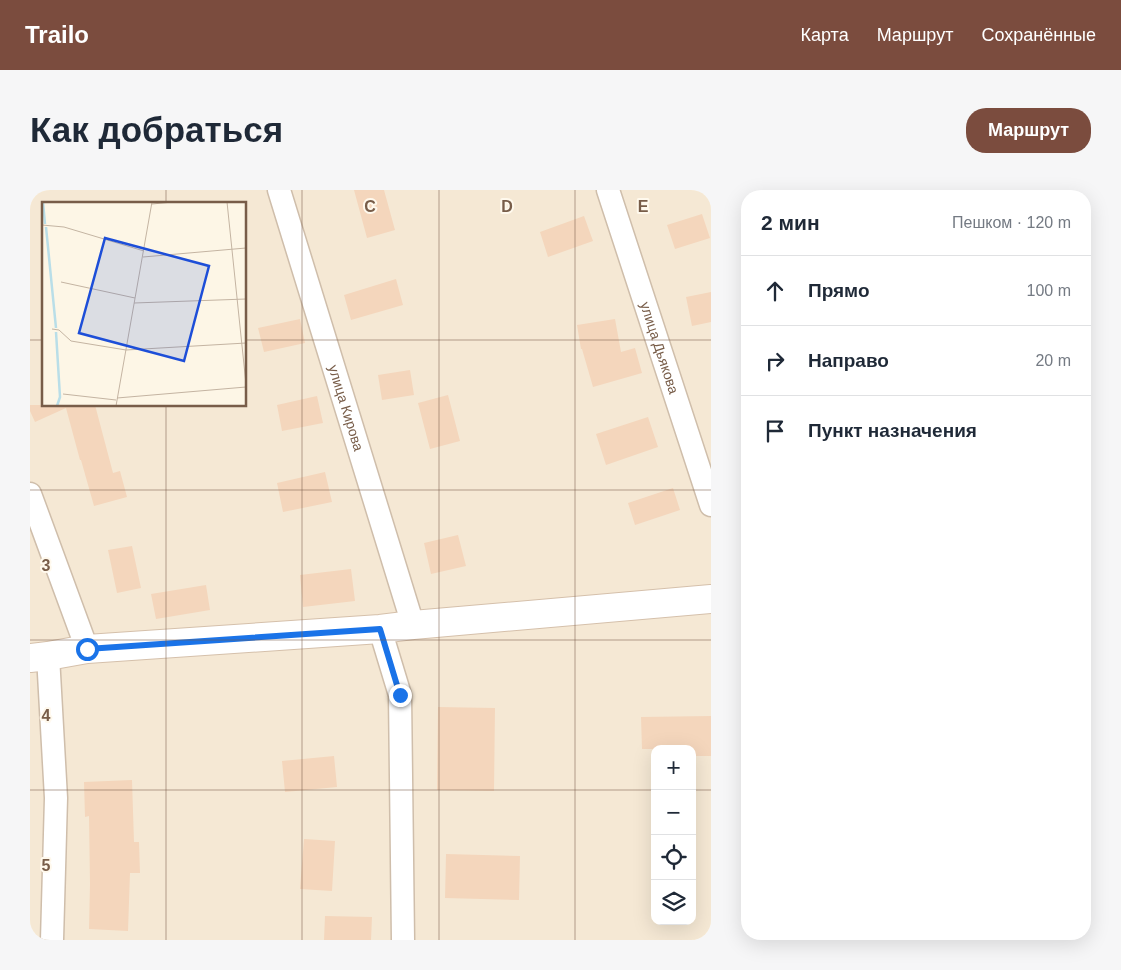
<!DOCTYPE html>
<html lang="ru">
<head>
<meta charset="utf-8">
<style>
  :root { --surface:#fff; --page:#f6f6f7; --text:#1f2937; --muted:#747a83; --line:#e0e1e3; --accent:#7b4c3e }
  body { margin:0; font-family:Helvetica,sans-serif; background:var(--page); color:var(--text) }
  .controls { position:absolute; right:15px; bottom:15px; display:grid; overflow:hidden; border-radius:10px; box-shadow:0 5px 20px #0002 }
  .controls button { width:45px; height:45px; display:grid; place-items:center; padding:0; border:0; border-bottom:1px solid var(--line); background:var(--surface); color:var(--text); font:25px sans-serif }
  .stop { position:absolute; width:15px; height:15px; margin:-11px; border:4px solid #1a73e8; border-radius:50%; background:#fff }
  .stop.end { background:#1a73e8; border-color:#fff; box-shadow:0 1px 5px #0008 }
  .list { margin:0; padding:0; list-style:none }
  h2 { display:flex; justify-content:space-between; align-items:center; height:65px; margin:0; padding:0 20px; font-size:21px }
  h2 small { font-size:16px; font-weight:400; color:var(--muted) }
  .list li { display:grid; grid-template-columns:32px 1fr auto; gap:15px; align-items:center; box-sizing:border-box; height:70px; padding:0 20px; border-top:1px solid var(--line) }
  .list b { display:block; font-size:19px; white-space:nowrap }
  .list em { font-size:16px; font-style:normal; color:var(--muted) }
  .icon { flex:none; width:28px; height:28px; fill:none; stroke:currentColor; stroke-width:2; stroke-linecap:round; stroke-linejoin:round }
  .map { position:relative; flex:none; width:681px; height:750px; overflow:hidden; border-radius:20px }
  header { display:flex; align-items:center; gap:30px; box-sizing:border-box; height:70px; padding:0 25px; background:var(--accent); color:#fff }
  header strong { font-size:24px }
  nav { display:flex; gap:28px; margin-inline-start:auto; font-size:18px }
  .intro { display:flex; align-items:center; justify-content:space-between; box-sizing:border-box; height:120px; padding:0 30px }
  h1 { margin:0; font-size:35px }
  .button { padding:12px 22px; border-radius:20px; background:var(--accent); color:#fff; font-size:18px; font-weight:700 }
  main { display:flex; gap:30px; padding:0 30px }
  aside { flex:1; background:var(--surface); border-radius:20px; box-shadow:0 5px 20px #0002 }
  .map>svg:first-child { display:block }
  .residential { fill:#f5e8d4; fill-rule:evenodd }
  .building { fill:#f4d6bc }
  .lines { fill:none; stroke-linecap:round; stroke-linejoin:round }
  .minor-casing { stroke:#cfbeab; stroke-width:25 }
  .secondary-casing { stroke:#d5c0ab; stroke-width:30 }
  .minor { stroke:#fff; stroke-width:22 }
  .secondary { stroke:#fff; stroke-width:28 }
  .route { stroke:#1a73e8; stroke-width:6 }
  .grid { fill:none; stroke:#785d49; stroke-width:1; stroke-opacity:0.55 }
  .labels { text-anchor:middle; stroke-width:4; stroke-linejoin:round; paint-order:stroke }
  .street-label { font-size:14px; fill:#785d49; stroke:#fff9ed }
  .inset-river { fill:none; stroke:#b9dee8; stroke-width:2.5 }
  .inset-road { fill:none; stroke:#c4b4a2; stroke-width:1 }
  .view { fill:#1d4ed8; fill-opacity:0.15; stroke:#1d4ed8; stroke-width:2.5 }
  .inset-edge { fill:none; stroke:#785d49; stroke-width:2.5 }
  .grid-label { font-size:16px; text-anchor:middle; font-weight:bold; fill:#785d49; stroke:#fff9ed; stroke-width:4; stroke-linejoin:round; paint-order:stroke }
</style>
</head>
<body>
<header>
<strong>Trailo</strong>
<nav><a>Карта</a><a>Маршрут</a><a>Сохранённые</a></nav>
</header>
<div class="intro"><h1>Как добраться</h1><a class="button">Маршрут</a></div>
<main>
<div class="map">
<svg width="681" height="750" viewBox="0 0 681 750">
  <rect width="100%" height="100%" fill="#fdf6e6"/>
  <path class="residential" d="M0 0H681V750H0ZM14 14H215V215H14ZM625 559H662V731H625Z"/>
  <path class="building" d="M324 0H354L365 40 337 48Z
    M672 24 680 48 645 59 637 35Z
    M554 26 563 51 518 67 510 42Z
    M366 89 373 115 321 130 314 105Z
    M681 102V132L662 136 656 107Z
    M270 129 275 153 234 162 228 138Z
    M585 129 591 162 605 158 612 183 563 197 552 159H551L547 135Z
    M380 180 384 205 352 210 348 185Z
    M418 205 430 251 400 259 388 213Z
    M287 206 293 233 252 241 247 215Z
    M0 215H65L83 283 90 281 97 307 64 316 51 270H50L36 218 5 232 0 221Z
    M618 227 628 257 576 275 566 244Z
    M295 282 302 312 253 322 247 293Z
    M643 298 650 320 605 335 598 313Z
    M428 345 436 376 401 384 394 353Z
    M102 356 111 398 87 403 78 360Z
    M321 379 325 411 273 417 270 385Z
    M176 395 180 420 126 429 121 404Z
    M408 517 465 518 464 601 407 600Z
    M681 526V566H662V559H612L611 527Z
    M304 566 307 597 255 602 252 571Z
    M102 590 104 652H109L110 683H100L98 741 59 739 60 694 59 626 55 627 54 592Z
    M274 649 305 651 302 701 270 699Z
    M416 664 490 666 489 710 415 708Z
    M295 726 342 727 341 750H294Z"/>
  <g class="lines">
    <g class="minor-casing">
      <g id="minor">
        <path id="s1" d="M249 0 383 435"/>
        <path id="s2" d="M578 0 681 315"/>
        <path d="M0 304 57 459"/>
        <path d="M350 439 370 505 373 750"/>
        <path d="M18 466 26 608 22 750"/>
      </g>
    </g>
    <g class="secondary-casing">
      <path id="secondary" d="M0 468 18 466 57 459 350 439 383 435 681 409"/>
    </g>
    <use href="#minor" class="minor"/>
    <use href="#secondary" class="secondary"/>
  </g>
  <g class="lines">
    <path class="route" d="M57 459 350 439 370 505"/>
  </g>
  <path class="grid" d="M136 0V14M272 0V750M409 0V750M545 0V750M0 150H14M215 150H681M136 215V750M0 300H681M0 450H681M0 600H625M662 600H681"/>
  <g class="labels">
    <g class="street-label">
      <text dy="5" stroke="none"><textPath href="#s2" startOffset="166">улица Дьякова</textPath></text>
      <text dy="5" stroke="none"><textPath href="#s1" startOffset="228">улица Кирова</textPath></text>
    </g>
  </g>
  <g transform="translate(12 12)">
    <rect width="204" height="204" fill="#fdf6e6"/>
    <path class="inset-river" d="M1 0 3 22M4 25 14 126M14 130 18 195 15 204"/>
    <path class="inset-road" d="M185 0 204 182M110 2 131 0M0 23 22 25 102 49M101 55 204 46M19 80 93 96M92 101 204 97M10 127 17 128 29 139 84 148 204 141M21 192 74 198M75 196 204 185M74 204 110 0"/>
    <path class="view" d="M63 36 167 64 142 159 37 131Z"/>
    <rect width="204" height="204" class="inset-edge"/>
  </g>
  <g class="grid-label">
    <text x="340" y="22">C</text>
    <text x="477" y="22">D</text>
    <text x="613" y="22">E</text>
    <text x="16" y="381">3</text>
    <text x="16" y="531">4</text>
    <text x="16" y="681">5</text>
  </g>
</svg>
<div class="controls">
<button>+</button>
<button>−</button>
<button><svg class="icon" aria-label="locate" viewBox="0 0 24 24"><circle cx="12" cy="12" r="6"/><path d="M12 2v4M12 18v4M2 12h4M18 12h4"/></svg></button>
<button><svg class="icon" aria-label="layers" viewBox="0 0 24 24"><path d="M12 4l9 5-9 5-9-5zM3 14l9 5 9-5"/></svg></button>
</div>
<div class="stop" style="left:57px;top:459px"></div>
<div class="stop end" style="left:370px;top:505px"></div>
</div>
<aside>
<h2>2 мин<small>Пешком · 120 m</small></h2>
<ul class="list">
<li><svg class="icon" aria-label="ahead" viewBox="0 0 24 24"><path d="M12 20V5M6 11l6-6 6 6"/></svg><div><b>Прямо</b></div><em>100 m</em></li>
<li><svg class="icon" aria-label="right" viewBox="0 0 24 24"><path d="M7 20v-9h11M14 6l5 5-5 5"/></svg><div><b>Направо</b></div><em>20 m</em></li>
<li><svg class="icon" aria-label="arrive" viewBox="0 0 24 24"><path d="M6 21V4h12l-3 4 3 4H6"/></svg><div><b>Пункт назначения</b></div></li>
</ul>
</aside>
</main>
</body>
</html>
